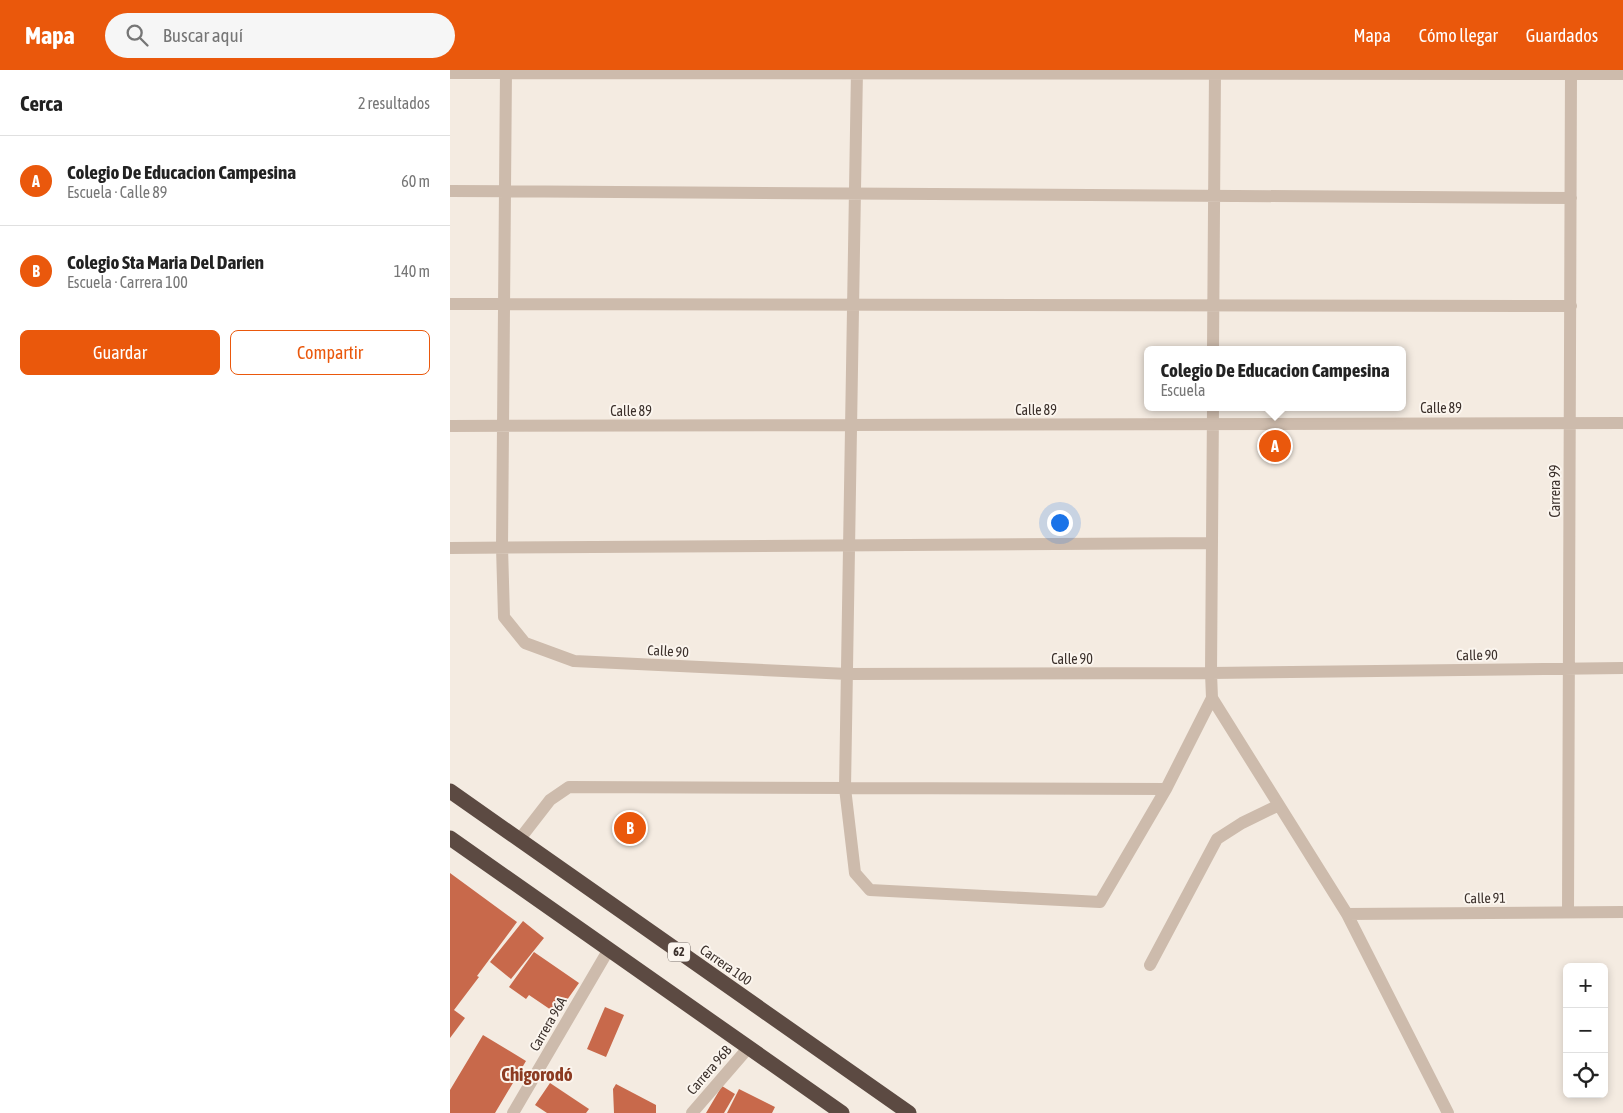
<!DOCTYPE html>
<html lang="es">
<head>
<meta charset="utf-8">
<style>
  :root { --surface:#fff; --page:#f6f6f6; --text:#222; --muted:#767676; --line:#e0e0e0; --accent:#ea580c }
  body { margin:0; font-family:"Asap Condensed",sans-serif; background:var(--page); color:var(--text) }
  .controls { position:absolute; right:15px; bottom:15px; display:grid; overflow:hidden; border-radius:8px; box-shadow:0 2px 8px #0003 }
  .controls button { width:45px; height:45px; display:grid; place-items:center; padding:0; border:0; border-bottom:1px solid var(--line); background:var(--surface); color:var(--text); font:25px sans-serif }
  .you { position:absolute; left:609px; top:452px; width:18px; height:18px; margin:-12px; border:4px solid #fff; border-radius:50%; background:#1a73e8; box-shadow:0 0 0 8px #1a73e833 }
  .badge { display:grid; place-items:center; width:32px; height:32px; border-radius:50%; background:var(--accent); color:#fff; font-size:16px; font-weight:700 }
  .pin { position:absolute; translate:-50% -50%; border:2px solid #fff; box-shadow:0 1px 5px #0006 }
  .popup { position:absolute; left:694px; top:276px; width:262px; height:65px; box-sizing:border-box; display:grid; place-content:center; border-radius:8px; background:var(--surface); filter:drop-shadow(0 1px 4px #0005); font-size:16px; white-space:nowrap; color:var(--muted) }
  .popup b { font-size:19px; color:var(--text) }
  .popup::after { content:''; position:absolute; left:50%; top:100%; margin-left:-10px; border:10px solid transparent; border-top-color:var(--surface) }
  .list { margin:0; padding:0; list-style:none }
  h2 { display:flex; justify-content:space-between; align-items:center; height:65px; margin:0; padding:0 20px; font-size:21px }
  h2 small { font-size:16px; font-weight:400; color:var(--muted) }
  .list li { display:grid; grid-template-columns:32px 1fr auto; gap:15px; align-items:center; box-sizing:border-box; height:90px; padding:0 20px; border-top:1px solid var(--line) }
  .list b { display:block; font-size:19px; white-space:nowrap }
  .list p { margin:0; font-size:16px; white-space:nowrap; color:var(--muted) }
  .list em { font-size:16px; font-style:normal; color:var(--muted) }
  .actions { display:flex; gap:10px; padding:15px 20px }
  .actions a { flex:1; padding:11px 0; border:1px solid var(--accent); border-radius:8px; text-align:center; font-size:18px; color:var(--accent) }
  .actions .main { background:var(--accent); color:#fff }
  .icon { flex:none; width:28px; height:28px; fill:none; stroke:currentColor; stroke-width:2; stroke-linecap:round; stroke-linejoin:round }
  .map { position:relative; flex:none; width:1173px; height:1043px; overflow:hidden }
  header { display:flex; align-items:center; gap:30px; box-sizing:border-box; height:70px; padding:0 25px; background:var(--accent); color:#fff }
  header strong { font-size:24px }
  nav { display:flex; gap:28px; margin-inline-start:auto; font-size:18px }
  .search { width:350px; height:45px; background:var(--page); display:flex; align-items:center; gap:12px; box-sizing:border-box; padding:0 18px; border-radius:28px; color:var(--muted); font-size:19px }
  main { display:flex }
  aside { flex:1; background:var(--surface) }
  .map>svg:first-child { display:block }
  .building { fill:#c8694b }
  .lines { fill:none; stroke-linecap:round; stroke-linejoin:round }
  .minor { stroke:#cdbbac; stroke-width:12 }
  .highway { stroke:#5c4a42; stroke-width:15 }
  .labels { text-anchor:middle; stroke-width:4; stroke-linejoin:round; paint-order:stroke }
  .shield { fill:#fbf5ee; stroke:#756b66; stroke-width:1 }
  .shield-label { font-size:12px; font-weight:bold; fill:#3b302b }
  .street-label { font-size:14px; fill:#3b302b; stroke:#fbf5ee }
  .district-label { font-size:19px; font-weight:bold; fill:#8c3b22; stroke:#fbf5ee }
</style>
</head>
<body>
<header>
<strong>Mapa</strong>
<div class="search"><svg class="icon" aria-label="search" viewBox="0 0 24 24"><circle cx="10" cy="10" r="6"/><path d="M15 15l6 6"/></svg>Buscar aquí</div>
<nav><a>Mapa</a><a>Cómo llegar</a><a>Guardados</a></nav>
</header>
<main>
<aside>
<h2>Cerca<small>2 resultados</small></h2>
<ul class="list">
<li><span class="badge">A</span><div><b>Colegio De Educacion Campesina</b><p>Escuela · Calle 89</p></div><em>60 m</em></li>
<li><span class="badge">B</span><div><b>Colegio Sta Maria Del Darien</b><p>Escuela · Carrera 100</p></div><em>140 m</em></li>
</ul>
<div class="actions"><a class="main">Guardar</a><a>Compartir</a></div>
</aside>
<div class="map">
<svg width="1173" height="1043" viewBox="0 0 1173 1043">
  <rect width="100%" height="100%" fill="#f4ebe1"/>
  <path class="building" d="M0 803 67 852 27 906 29 907 4 940 15 948 0 968Z
    M73 851 94 868 61 909 40 892Z
    M84 882 129 913 107 944 79 925 76 929 59 917Z
    M155 937 174 945 156 987 137 979Z
    M33 965 76 991 45 1043H0V1020Z
    M100 1013 139 1039 136 1043H97L85 1035Z
    M166 1014 206 1035V1043H164L163 1019Z
    M272 1016 285 1024 274 1043H256Z
    M289 1019 325 1037 322 1043H277Z"/>
  <g class="lines">
    <path class="minor" d="M56 0 52 477 54 547 75 573 124 591 398 604 761 603 1173 598
      M407 0 395 718 405 803 420 820 650 832 716 719 762 628
      M0 3 1173 4
      M0 121 1121 128
      M0 234 1121 236
      M763 280 765 0
      M763 337 761 603 762 628 897 844 998 1043
      M0 356 1173 353
      M0 478 762 473
      M69 770 100 730 119 717 716 719
      M1118 842 1121 0
      M897 844 1173 842
      M700 895 767 769 792 753 829 735
      M63 1043 159 879
      M242 1043 299 977"/>
    <path class="highway" d="M0 721 459 1043
      M0 768 392 1043"/>
  </g>
  <g class="labels">
    <rect class="shield" x="218" y="872.5" width="22" height="19" rx="4"/>
    <g class="shield-label">
      <text x="229" y="886">62</text>
    </g>
    <g class="street-label">
      <text x="991" y="343">Calle 89</text>
      <text x="586" y="345">Calle 89</text>
      <text x="181" y="346">Calle 89</text>
      <text transform="translate(1105 421) rotate(-90)" y="5">Carrera 99</text>
      <text transform="translate(218 581) rotate(3)" y="5">Calle 90</text>
      <text transform="translate(1027 585) rotate(-1)" y="5">Calle 90</text>
      <text x="622" y="594">Calle 90</text>
      <text transform="translate(1035 828) rotate(-1)" y="5">Calle 91</text>
      <text transform="translate(276 895) rotate(35)" y="5">Carrera 100</text>
      <text transform="translate(98 954) rotate(-60)" y="5">Carrera 96A</text>
      <text transform="translate(259 1000) rotate(-49)" y="5">Carrera 96B</text>
    </g>
    <g class="district-label">
      <text x="87" y="1011">Chigorodó</text>
    </g>
  </g>
</svg>
<div class="controls">
<button>+</button>
<button>−</button>
<button><svg class="icon" aria-label="locate" viewBox="0 0 24 24"><circle cx="12" cy="12" r="6"/><path d="M12 2v4M12 18v4M2 12h4M18 12h4"/></svg></button>
</div>
<div class="you"></div>
<div class="pin badge" style="left:825px;top:376px">A</div>
<div class="popup"><b>Colegio De Educacion Campesina</b>Escuela</div>
<div class="pin badge" style="left:180px;top:758px">B</div>
</div>
</main>
</body>
</html>
